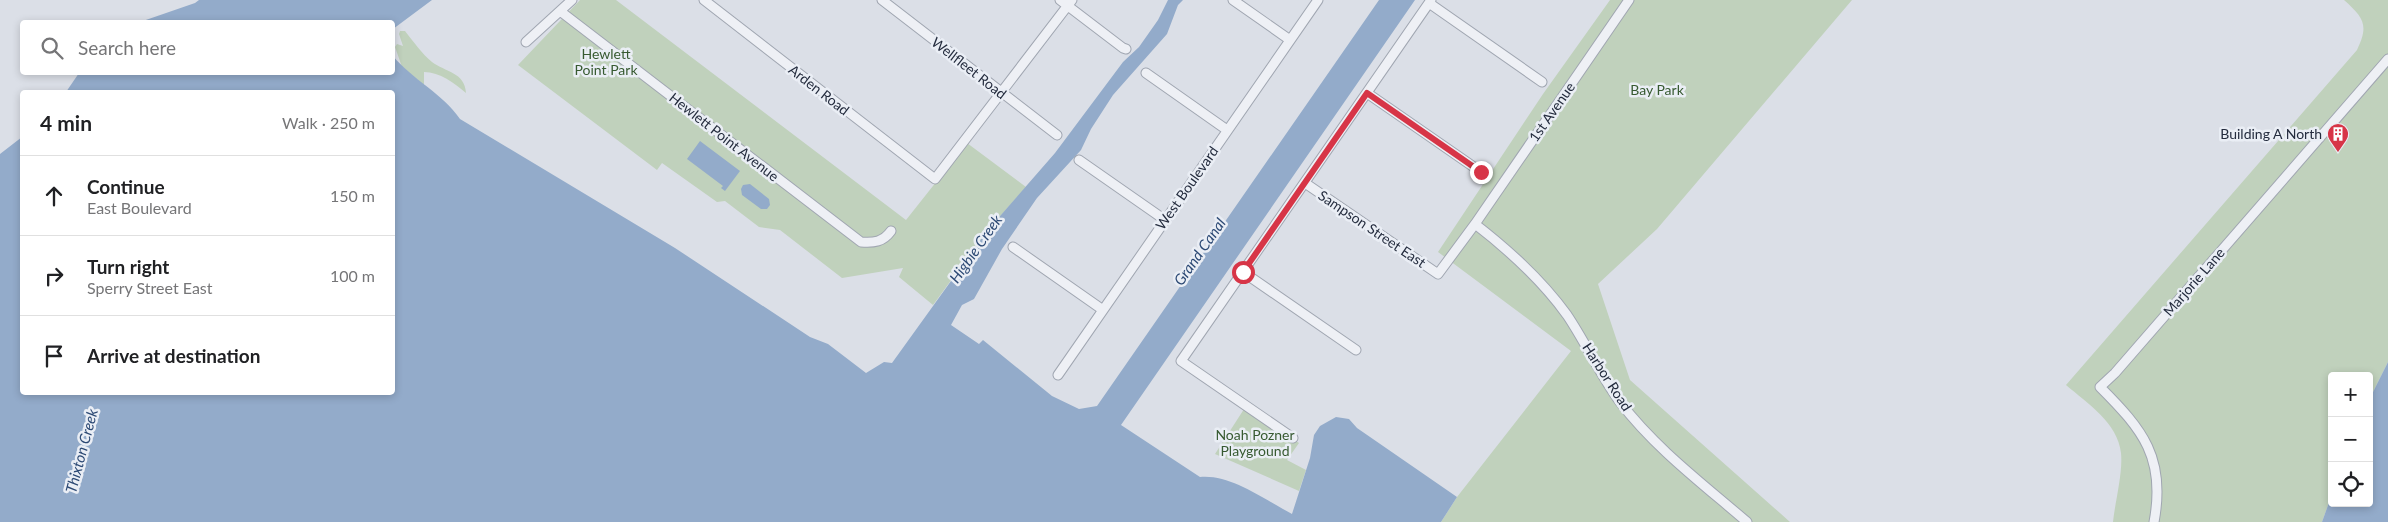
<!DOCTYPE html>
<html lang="en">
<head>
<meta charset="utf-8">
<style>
  :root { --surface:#fff; --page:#f2f2f2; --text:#202124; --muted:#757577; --line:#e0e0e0 }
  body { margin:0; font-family:Lato,sans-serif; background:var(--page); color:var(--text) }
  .controls { position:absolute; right:15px; bottom:15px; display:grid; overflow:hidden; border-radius:5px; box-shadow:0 2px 8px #0003 }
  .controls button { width:45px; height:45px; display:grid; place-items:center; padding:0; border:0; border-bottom:1px solid var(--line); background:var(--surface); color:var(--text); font:25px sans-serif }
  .stop { position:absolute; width:15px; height:15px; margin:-11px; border:4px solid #d73547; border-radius:50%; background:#fff }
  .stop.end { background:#d73547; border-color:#fff; box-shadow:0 1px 5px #0008 }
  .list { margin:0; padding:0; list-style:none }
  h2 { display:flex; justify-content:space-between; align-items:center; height:65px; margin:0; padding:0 20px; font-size:21px }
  h2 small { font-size:16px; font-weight:400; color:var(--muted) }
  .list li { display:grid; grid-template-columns:32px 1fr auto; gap:15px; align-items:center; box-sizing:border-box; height:80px; padding:0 20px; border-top:1px solid var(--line) }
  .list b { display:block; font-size:19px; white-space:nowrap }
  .list p { margin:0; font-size:16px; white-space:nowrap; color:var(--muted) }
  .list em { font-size:16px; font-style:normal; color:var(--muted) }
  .icon { flex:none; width:28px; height:28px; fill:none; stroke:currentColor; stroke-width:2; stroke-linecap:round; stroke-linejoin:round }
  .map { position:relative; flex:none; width:2388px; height:522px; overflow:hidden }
  .search { position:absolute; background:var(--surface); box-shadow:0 2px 8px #0003; left:20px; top:20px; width:375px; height:55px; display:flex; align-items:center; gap:12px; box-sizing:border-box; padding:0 18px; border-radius:5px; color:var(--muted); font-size:19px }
  .panel { position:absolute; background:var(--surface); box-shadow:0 2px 8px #0003; left:20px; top:90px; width:375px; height:305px; border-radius:5px }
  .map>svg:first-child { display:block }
  .green { fill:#c0d1bc }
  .water { fill:#93abca }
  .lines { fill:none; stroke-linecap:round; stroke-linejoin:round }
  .minor-casing { stroke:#a0a6b1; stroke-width:11 }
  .minor { stroke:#eef0f5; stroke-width:9 }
  .route { stroke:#d73547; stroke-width:6 }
  .labels { text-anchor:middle; stroke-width:5; stroke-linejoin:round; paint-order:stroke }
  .park-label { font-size:14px; fill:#375a31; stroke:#eaeef5 }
  .street-label { font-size:14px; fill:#242c3e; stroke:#eaeef5 }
  .poi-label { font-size:14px; fill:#242c3e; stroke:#eaeef5; text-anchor:end }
  .water-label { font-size:15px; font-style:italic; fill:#2c4974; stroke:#eaeef5 }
</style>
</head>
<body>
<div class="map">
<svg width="2388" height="522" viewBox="0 0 2388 522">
  <rect width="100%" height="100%" fill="#dbdfe7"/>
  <path class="green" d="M580 0H616L906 220 967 143 1026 187 987 231 933 305 899 277 903 268 842 278 780 230 759 227 725 201 717 202 662 163 657 170 518 65Z
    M1610 0H1852L1657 229 1598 284 1630 380 1790 522H1441L1457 497 1571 351 1438 252 1543 94Z
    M2344 0H2388V362L2369 400V376H2332V494L2322 522H2113C2115 502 2123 473 2121 453 2118 423 2087 403 2066 385L2357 50C2369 25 2364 18 2344 0Z
    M400 31H405C413 41 422 54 432 62 445 72 465 72 466 93 454 83 440 72 424 72V85L402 67 395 47 397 44 403 46 399 34Z
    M1246 406 1299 443 1287 460 1306 470 1299 491 1215 454Z"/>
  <path class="water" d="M199 0H432L393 29 392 22H140L195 3Z
    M1168 0H1183L1178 5 1167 34 1113 95 1091 129 1081 150 1037 198 1002 249 974 299 962 305 951 325 979 344 983 340 1052 396 1079 409 1097 406 1379 0H1415L1121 425 1200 477C1231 474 1265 500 1292 514L1310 458 1314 435 1320 426 1336 417 1349 419 1357 428 1457 497 1441 522H0V154L22 137V392H392V92H66L79 73 392 72 393 56C413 80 442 93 460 119L675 248 810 337 828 344 866 373 884 362 892 363 987 231 1055 153 1123 62 1139 47 1158 20Z
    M700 141 740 171 725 191 721 188 723 186 687 159Z
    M750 184 769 199 770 205 767 209H761L742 195 741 189 743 185Z
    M2388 362V522H2322L2332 494V503H2369V400Z"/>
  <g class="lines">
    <g class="minor-casing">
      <path id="minor" d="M704 0 935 179 1072 0
        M882 0 1057 135
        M1060 0 1123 48 1126 49
        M1233 0 1290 40
        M1429 3 1542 82
        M560 11 861 242C874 243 883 242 891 231
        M526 42 572 0
        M1146 73 1227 130
        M1367 93 1481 172
        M1079 160 1165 220
        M1305 183 1438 274 1475 224 1629 0
        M1475 224C1510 251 1541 279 1567 315 1586 343 1600 375 1620 402 1655 448 1703 484 1747 522
        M1013 247 1103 310
        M1243 272 1356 350
        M1058 375 1318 0
        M1293 438 1181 361 1431 0
        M2154 522C2166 458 2143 430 2100 387L2115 373 2388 59"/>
    </g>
    <use href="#minor" class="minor"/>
  </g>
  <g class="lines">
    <path class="route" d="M1243 272 1367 93 1481 172"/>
  </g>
  <defs>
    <g id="building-pin" transform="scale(1.125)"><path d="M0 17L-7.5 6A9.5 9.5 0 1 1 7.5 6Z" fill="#d73547" stroke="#eaeef5"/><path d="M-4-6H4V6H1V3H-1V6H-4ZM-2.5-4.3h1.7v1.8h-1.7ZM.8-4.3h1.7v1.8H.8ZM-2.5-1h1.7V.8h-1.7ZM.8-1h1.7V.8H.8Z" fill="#fff"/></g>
  </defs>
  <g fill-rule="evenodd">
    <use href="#building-pin" x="2338" y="134"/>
  </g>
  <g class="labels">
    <g class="park-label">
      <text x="606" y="59">Hewlett<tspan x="606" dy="16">Point Park</tspan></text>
      <text x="1657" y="95">Bay Park</text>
      <text x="1255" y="440">Noah Pozner<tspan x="1255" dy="16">Playground</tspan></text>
    </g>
    <g class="street-label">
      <text transform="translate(969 68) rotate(38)" y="5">Wellfleet Road</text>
      <text transform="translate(819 90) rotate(38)" y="5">Arden Road</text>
      <text transform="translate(1552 112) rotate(-55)" y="5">1st Avenue</text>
      <text transform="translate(724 137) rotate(38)" y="5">Hewlett Point Avenue</text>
      <text transform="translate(1187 188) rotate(-55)" y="5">West Boulevard</text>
      <text transform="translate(1372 229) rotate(34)" y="5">Sampson Street East</text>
      <text transform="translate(2194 282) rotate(-49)" y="5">Marjorie Lane</text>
      <text transform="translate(1607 377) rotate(57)" y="5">Harbor Road</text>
    </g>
    <g class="poi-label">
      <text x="2322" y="139">Building A North</text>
    </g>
    <g class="water-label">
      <text transform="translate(976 249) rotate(-55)" y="5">Higbie Creek</text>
      <text transform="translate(1200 252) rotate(-55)" y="5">Grand Canal</text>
      <text transform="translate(82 451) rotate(-75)" y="5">Thixton Creek</text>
    </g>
  </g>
</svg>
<div class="controls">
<button>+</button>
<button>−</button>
<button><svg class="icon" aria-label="locate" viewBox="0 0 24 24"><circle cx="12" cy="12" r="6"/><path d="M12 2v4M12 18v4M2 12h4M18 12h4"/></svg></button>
</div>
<div class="stop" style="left:1243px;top:272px"></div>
<div class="stop end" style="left:1481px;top:172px"></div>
<div class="search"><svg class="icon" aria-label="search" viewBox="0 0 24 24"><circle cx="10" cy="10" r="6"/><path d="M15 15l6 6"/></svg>Search here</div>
<section class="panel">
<h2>4 min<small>Walk · 250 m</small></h2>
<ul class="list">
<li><svg class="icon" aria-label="ahead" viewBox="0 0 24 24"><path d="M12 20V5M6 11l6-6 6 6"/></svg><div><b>Continue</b><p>East Boulevard</p></div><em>150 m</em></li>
<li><svg class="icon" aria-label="right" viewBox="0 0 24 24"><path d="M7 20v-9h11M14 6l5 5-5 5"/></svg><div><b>Turn right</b><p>Sperry Street East</p></div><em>100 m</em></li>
<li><svg class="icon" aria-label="arrive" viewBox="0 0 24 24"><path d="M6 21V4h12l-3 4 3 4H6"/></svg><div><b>Arrive at destination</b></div></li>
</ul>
</section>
</div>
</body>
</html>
